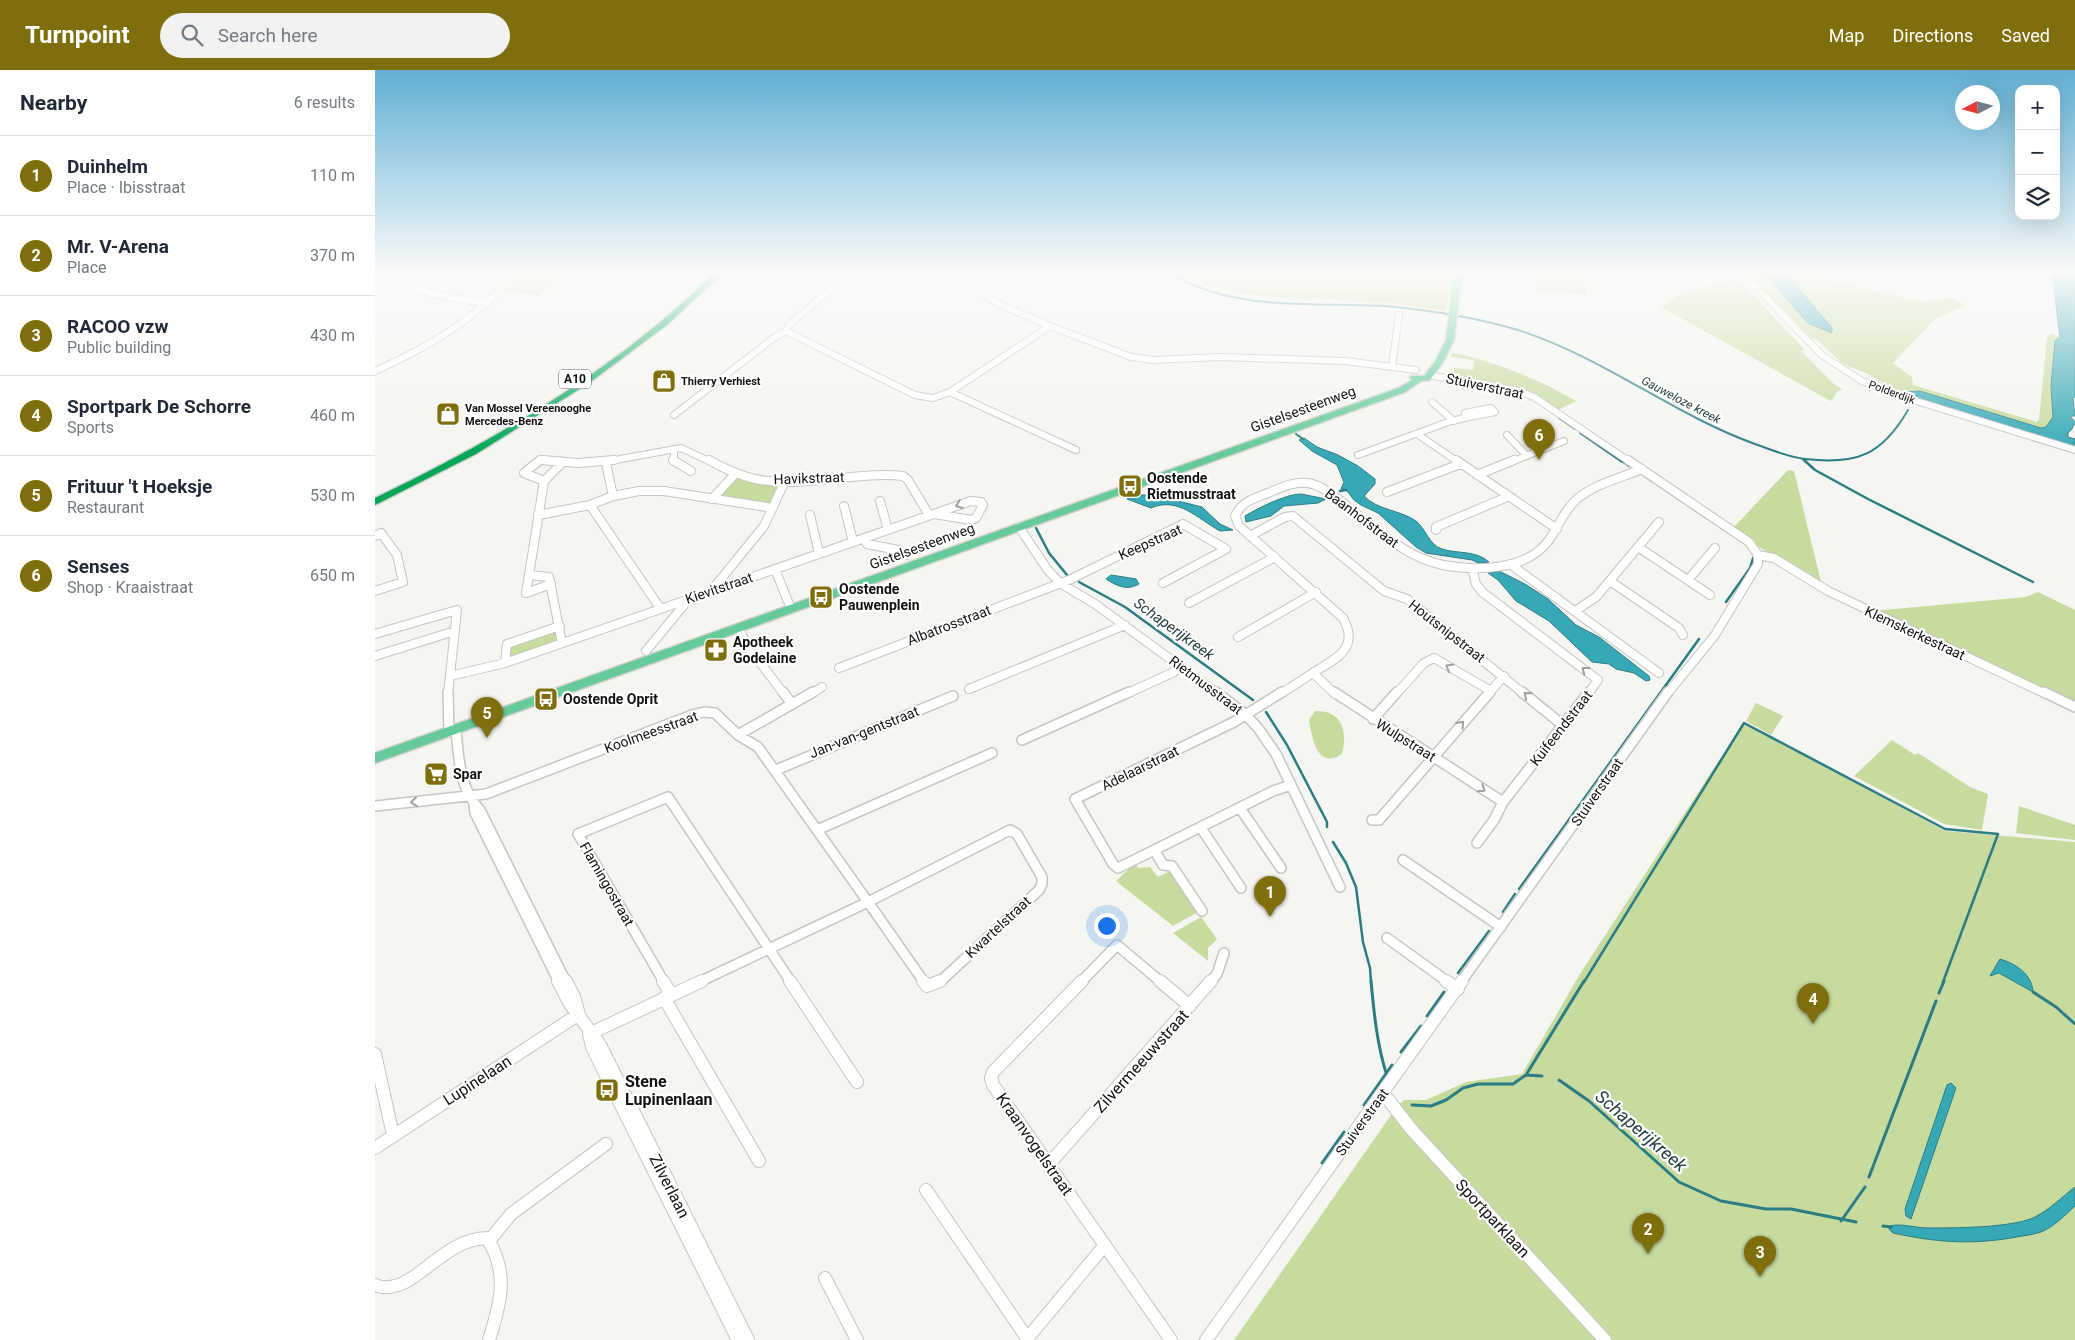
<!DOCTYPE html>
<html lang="en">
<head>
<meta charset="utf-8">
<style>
  :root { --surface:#fff; --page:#f2f2f3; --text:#1f2937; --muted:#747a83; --line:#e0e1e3; --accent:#7f6f0c }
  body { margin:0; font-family:Roboto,sans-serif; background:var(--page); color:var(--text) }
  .controls { position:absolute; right:15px; top:15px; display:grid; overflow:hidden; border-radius:10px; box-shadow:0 5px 20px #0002 }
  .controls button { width:45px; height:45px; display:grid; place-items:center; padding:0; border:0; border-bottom:1px solid var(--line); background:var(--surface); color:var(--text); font:25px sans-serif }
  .compass { position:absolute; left:1580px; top:15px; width:45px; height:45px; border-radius:50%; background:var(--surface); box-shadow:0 5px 20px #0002; rotate:264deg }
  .you { position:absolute; left:731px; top:855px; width:18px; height:18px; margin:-12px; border:4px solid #fff; border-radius:50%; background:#1a73e8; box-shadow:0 0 0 8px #1a73e833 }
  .badge { display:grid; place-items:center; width:32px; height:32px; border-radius:50%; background:var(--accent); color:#fff; font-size:16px; font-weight:700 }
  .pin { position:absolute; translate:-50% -41px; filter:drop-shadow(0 1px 2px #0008) }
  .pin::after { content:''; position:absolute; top:26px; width:18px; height:15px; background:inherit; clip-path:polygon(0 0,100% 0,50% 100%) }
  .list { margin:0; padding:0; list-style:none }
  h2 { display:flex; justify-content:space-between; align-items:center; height:65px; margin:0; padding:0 20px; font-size:21px }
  h2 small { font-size:16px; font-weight:400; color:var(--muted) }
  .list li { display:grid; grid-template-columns:32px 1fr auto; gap:15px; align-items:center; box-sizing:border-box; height:80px; padding:0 20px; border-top:1px solid var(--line) }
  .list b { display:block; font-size:19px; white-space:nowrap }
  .list p { margin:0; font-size:16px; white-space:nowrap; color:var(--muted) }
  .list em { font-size:16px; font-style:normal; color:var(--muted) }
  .icon { flex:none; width:28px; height:28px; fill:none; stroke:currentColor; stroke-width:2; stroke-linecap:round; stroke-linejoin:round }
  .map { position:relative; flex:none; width:1700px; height:1270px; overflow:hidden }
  header { display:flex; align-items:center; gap:30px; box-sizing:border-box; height:70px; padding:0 25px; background:var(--accent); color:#fff }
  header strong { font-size:24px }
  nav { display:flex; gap:28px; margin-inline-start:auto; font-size:18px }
  .search { width:350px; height:45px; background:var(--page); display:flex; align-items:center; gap:12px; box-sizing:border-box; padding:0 18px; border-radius:28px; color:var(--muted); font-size:19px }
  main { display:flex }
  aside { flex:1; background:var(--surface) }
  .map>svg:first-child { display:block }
  .green { fill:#c7db9e }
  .water { fill:#37a9b6; stroke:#2c7c84 }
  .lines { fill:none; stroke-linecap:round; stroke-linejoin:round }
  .stream-far2 { stroke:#2c7c84; stroke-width:2 }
  .stream-far1 { stroke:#2c7c84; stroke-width:2.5 }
  .stream { stroke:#2c7c84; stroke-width:3 }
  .minor-far3-casing { stroke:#c5c5c1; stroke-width:8 }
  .minor-far2-casing { stroke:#c5c5c1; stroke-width:10 }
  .minor-far1-casing { stroke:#c5c5c1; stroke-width:12 }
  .minor-casing { stroke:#c5c5c1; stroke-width:14 }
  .major-casing { stroke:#d0d0cf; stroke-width:3 }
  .highway-casing { stroke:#d0d0cf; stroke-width:3 }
  .minor-far3 { stroke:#fff; stroke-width:6 }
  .minor-far2 { stroke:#fff; stroke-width:8 }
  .minor-far1 { stroke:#fff; stroke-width:9 }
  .minor { stroke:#fff; stroke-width:12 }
  .major { fill:#66ca9a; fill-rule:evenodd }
  .highway { fill:#00a657; fill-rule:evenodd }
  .oneway { stroke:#a0a0a0 }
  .labels { text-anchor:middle; stroke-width:4.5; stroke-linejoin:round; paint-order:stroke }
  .far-poi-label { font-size:11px; font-weight:bold; fill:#121211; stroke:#fff; text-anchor:start }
  .far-street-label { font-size:11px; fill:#121211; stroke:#fff }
  .shield { fill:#fff; stroke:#595958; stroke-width:1 }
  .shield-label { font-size:12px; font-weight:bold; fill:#121211 }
  .far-water-label { font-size:12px; font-style:italic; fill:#263f42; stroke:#fff }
  .street-label { font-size:14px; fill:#121211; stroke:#fff }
  .poi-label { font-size:14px; font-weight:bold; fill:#121211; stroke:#fff; text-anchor:start }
  .water-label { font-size:15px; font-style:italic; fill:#263f42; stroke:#fff }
  .near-street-label { font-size:16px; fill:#121211; stroke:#fff }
  .near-poi-label { font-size:16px; font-weight:bold; fill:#121211; stroke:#fff; text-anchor:start }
  .near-water-label { font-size:18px; font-style:italic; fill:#263f42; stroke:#fff }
</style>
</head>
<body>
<header>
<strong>Turnpoint</strong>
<div class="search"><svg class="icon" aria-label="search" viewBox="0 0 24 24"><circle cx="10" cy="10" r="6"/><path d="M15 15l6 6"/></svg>Search here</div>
<nav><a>Map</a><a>Directions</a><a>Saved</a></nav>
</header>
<main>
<aside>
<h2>Nearby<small>6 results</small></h2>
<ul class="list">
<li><span class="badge">1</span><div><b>Duinhelm</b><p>Place · Ibisstraat</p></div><em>110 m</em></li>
<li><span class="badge">2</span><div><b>Mr. V-Arena</b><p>Place</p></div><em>370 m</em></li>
<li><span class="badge">3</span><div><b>RACOO vzw</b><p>Public building</p></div><em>430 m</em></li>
<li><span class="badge">4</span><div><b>Sportpark De Schorre</b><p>Sports</p></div><em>460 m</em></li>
<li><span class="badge">5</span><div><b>Frituur 't Hoeksje</b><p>Restaurant</p></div><em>530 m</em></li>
<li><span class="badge">6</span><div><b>Senses</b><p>Shop · Kraaistraat</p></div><em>650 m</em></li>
</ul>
</aside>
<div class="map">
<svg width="1700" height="1270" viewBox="0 0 1700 1270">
  <rect width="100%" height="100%" fill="#f5f5f1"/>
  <path class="green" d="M145 204H163L184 209 164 226 133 220Z
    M805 204H1075L1072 241 1017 233 882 226 837 217Z
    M1159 204H1209L1211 224 1165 221Z
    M1372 204H1428L1547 232 1577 228 1591 235 1560 249 1518 293 1537 307 1538 315 1662 352 1664 349 1672 268 1675 264 1685 267 1680 271 1676 316 1679 347 1671 357 1666 358 1545 321H1539L1534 328 1502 316 1507 312 1493 304 1468 294 1441 269H1436Z
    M1363 209 1430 280 1426 281 1459 314 1468 320 1463 321 1456 331 1286 237 1307 223Z
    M1077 283C1112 288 1170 312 1201 331L1183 340 1160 325 1078 306 1079 298 1098 300 1099 290 1076 287Z
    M1413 400 1419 401 1447 516 1381 475V472L1359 457Z
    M362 407 401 413 404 416 396 434 345 428 344 424Z
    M1663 522 1700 540V635L1498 541 1651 527Z
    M181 560 183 571 134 588 135 576Z
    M1381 633 1408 646 1396 665 1371 651Z
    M940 641C967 640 973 661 967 684 942 701 937 667 934 650Z
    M1369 652 1570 761 1700 772V1270H859L1021 1038 1029 1030H1051L1091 1012 1147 1004 1205 904Z
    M1517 670 1540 685 1543 683 1595 717 1613 724 1607 760 1569 754 1479 706Z
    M1644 736 1700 755V770L1641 763Z
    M760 793 763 798 775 797 783 807 797 800 823 842 798 856 741 811Z
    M826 847 842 869 833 878V891L798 863Z"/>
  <path class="water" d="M1390 204H1411L1457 258V263L1433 253Z
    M1677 204H1700V327L1698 328 1700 346H1695L1700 352 1697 359 1693 363V367L1700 369V377L1547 329 1534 328 1531 322 1545 321 1666 358 1671 357 1678 347 1676 316 1680 271 1685 267Z
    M929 368 942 377 963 385 983 396 1000 409V414L989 426C1002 440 1025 440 1041 451 1051 459 1054 475 1067 479 1082 484 1101 480 1114 492L1103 493 1097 490 1051 483 1041 477 1003 443 986 435 979 430 972 421 966 419 969 412 962 395 937 381 924 370Z
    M785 422 795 429 827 437 845 454 858 460 845 461C823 449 803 426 776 438L752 429 758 425H772Z
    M926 424 951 429 943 433 909 436 896 446 871 452 870 446C883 438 911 424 926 424Z
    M1124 501 1150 514 1173 529 1201 555 1224 567 1274 606 1275 610 1271 611 1259 603 1241 599 1234 594 1217 592 1174 551 1141 531 1123 510 1113 503Z
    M736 505 761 509 764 514C752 521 742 516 731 509Z
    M1625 889C1641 894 1657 904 1658 922L1624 903 1615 906Z
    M1576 1013 1581 1018 1536 1149 1531 1146 1530 1139 1572 1015Z
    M1700 1117V1136C1690 1145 1679 1157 1666 1162 1657 1165 1646 1166 1636 1168 1593 1175 1560 1172 1518 1163L1514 1159V1156C1527 1153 1540 1158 1553 1158 1578 1158 1638 1158 1660 1147 1674 1140 1687 1127 1700 1117Z"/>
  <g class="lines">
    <path class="stream-far2" d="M793 204C811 212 830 221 849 225 901 238 956 233 1009 236 1054 240 1099 247 1143 260 1228 287 1297 344 1380 374 1397 380 1413 387 1430 389 1482 395 1507 385 1533 340
      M1184 348 1200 359
      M1205 363 1247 392
      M921 364 928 369
      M1428 389 1431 392"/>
    <path class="stream-far1" d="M1246 390 1254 396
      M1429 390 1440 400 1493 429 1658 512
      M1270 406 1356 464
      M965 421 971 420
      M661 458 674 483 692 505
      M704 512 750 537 878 630
      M1351 532 1375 498 1378 488
      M891 642 912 675 952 752V757
      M958 772 971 793 981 817 988 872 995 898 996 912
      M1144 819 1324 569
      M1128 842 1140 824
      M1083 903 1114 861
      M1209 912 1369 653 1570 759 1623 764 1568 912"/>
    <path class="stream" d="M996 911C999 943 1002 975 1012 1006
      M1658 922 1681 937 1700 954
      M1564 923 1569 911
      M1052 946 1069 922
      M1026 982 1046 956
      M1151 1005 1209 911
      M1184 1010 1214 1031 1304 1112 1346 1131 1391 1139H1416L1481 1152
      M989 1035 1017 995
      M1037 1035 1056 1036 1071 1030 1088 1018 1103 1014H1138L1151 1005 1167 1006
      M947 1093 969 1062
      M1494 1107 1561 931
      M1466 1151 1490 1117
      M1508 1156 1516 1157"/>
    <g class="minor-far3-casing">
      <path id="minor-far3" d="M6 204C40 222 75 229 113 233
        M583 204 622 233 675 256 756 287 779 290 844 287 970 291 1041 300
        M1368 204 1448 286 1487 311 1525 326 1700 380
        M411 261 540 325 558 328 575 322 675 256
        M411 261 414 255 457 218 478 207
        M1017 297 1024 245
        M0 301C53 277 101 250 139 204
        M1053 305 1143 321 1159 327 1255 392
        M575 322 701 380
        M1057 332 1079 351
        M1116 338 1120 342 1094 347 1090 343Z
        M299 345 400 267 411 261
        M1042 364 1083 392
        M1132 365 1151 385
        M299 379V392
        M983 385 1076 351 1094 347
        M163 392 165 390 177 392
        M229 392 306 378 336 392
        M1136 392 1189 371"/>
    </g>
    <g class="minor-far2-casing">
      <path id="minor-far2" d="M165 390 149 403 169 411 186 394
        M168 390 203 393 239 390
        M298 390 316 401
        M334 390C348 398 364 405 380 409 426 419 481 401 528 406L533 410 554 445
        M1081 390 1182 459
        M1253 390 1374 472 1383 485V494L1340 565 1292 624
        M231 393 238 426
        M1102 405 1139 390
        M169 411 154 505 174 507 187 573
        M1012 422 1085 394
        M337 429 361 403
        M505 431 513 460
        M215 435 285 538
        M469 436 478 471
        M163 445 215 435 238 426 264 421H289L398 438
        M435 445 444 483
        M644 457 672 499 685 513 720 534 843 624
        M1061 460V457L1132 427
        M0 466 6 463 22 485 28 512 0 521
        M875 466 910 447 918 446 1009 521 1032 529 1149 624
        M489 468 492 474 523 480 532 485
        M1263 477 1335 525
        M1383 485 1399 488 1453 521 1671 624
        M1135 494 1284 603
        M1097 498 1101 514 1107 522 1223 610 1213 624
        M400 499 416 539
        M154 505 151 523 176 514
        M1313 510 1340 478
        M1235 511 1304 558 1308 565
        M337 520 389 456 410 411
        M814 533 900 487
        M1200 541 1221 527 1284 452
        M364 558 371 574 409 624
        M0 564 82 540 73 624
        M863 567 941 522
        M271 581 309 535 308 531
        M0 586 80 561
        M130 593 132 574 185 556
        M464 598 694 510 808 454 851 479 788 513
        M938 603 960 624
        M75 606 130 593 596 431 606 432 608 435 601 448 596 450 559 444
        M594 619 750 555
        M436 624 447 617
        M751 624 799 602 806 596
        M905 624C916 617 928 610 939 602 961 589 985 578 968 548L864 456 860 446C867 431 878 429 893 423 905 418 919 411 933 413 950 416 964 430 978 441 1004 462 1033 488 1068 495 1101 501 1152 501 1174 470 1184 456 1189 440 1202 429 1220 414 1245 408 1267 399
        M1021 624 1049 593 1059 588 1116 621
        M1113 624 1129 606"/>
    </g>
    <g class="minor-far1-casing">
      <path id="minor-far1" d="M73 622 74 662
        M408 622 417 634
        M841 622 870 644 883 658 901 684 965 817
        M907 622 859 652 700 729 738 794 743 798 898 721 916 715
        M959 622 1128 732
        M1147 622 1189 656
        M1669 622 1700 637
        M998 649 1022 622
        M81 660C84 689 84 718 105 740L191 912
        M363 665 438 622
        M647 670 754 622
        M401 700 578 626
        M99 735 100 743 184 912
        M0 736 111 724 317 645 329 642 340 643 363 665 383 677 493 832
        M865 738 906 798
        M997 750H1004L1115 622
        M826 758 866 818
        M442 760 617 683
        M1102 773 1119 750 1128 732 1214 622
        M780 781 788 795 797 796 827 841
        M1028 790 1126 857
        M493 832 549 912
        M493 832 635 760 642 764 667 807V814L664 820 567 910 562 912
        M1012 868 1073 912
        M289 912 203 764 293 727 416 912
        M324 912 493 832
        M706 912 742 875 786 912
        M835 912 842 904 849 883
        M1086 912 1293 622"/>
    </g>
    <g class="minor-casing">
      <path id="minor" d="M183 911 195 934 224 973 373 1270
        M191 911 199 927 203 941
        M288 911 296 924
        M415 911 482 1012
        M548 911 552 916 565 911
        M707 911 618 1002 616 1008 618 1015 796 1270
        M785 911 815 936
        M1071 911 1083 919
        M289 928 384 1091
        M214 964 327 911
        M214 964 217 977 363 1270
        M0 984 18 1065
        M1008 1023 1037 1060 1230 1270
        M0 1078 204 944
        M674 1094 836 911
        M551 1120 652 1268
        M114 1171 136 1144 231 1074
        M450 1208 482 1270
        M0 1215C3 1216 8 1218 12 1217 43 1217 69 1169 112 1168 134 1203 126 1232 114 1270
        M651 1270 730 1175
        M831 1270 1087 911"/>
    </g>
    <g class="major-casing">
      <path id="major" d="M1079 204H1087L1079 270 1068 292 1055 310 1046 311 1030 322 0 693V683L1024 318 1037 310 1035 308 1036 306H1049L1060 292 1071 270Z"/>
    </g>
    <g class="highway-casing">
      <path id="highway" d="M338 204H347L292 255 214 313 101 384 0 435V428C119 371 244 298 338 204Z"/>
    </g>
    <use href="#minor-far3" class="minor-far3"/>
    <use href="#minor-far2" class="minor-far2"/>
    <use href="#minor-far1" class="minor-far1"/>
    <use href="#minor" class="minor"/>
    <use href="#major" class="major"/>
    <use href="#highway" class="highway"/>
  </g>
  <defs><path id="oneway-chevron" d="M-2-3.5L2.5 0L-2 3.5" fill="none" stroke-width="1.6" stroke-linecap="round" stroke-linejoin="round" transform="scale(1.25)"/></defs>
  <g class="oneway">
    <use href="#oneway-chevron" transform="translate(584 435) rotate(160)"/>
    <use href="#oneway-chevron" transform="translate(1074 597) rotate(-150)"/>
    <use href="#oneway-chevron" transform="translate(1210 600) rotate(-143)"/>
    <use href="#oneway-chevron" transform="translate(1152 625) rotate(-140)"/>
    <use href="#oneway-chevron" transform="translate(1086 654) rotate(-48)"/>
    <use href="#oneway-chevron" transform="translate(1107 719) rotate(33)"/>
    <use href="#oneway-chevron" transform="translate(39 732) rotate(174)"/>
  </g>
  <linearGradient id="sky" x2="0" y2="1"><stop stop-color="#61b0d4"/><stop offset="0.53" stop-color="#fafaf9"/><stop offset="1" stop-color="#fafaf9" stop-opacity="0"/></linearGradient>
  <rect width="1700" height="382" fill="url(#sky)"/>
  <defs>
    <g id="shop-square" transform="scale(1.25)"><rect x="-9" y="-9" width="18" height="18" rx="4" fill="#7f6f0c" stroke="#fff"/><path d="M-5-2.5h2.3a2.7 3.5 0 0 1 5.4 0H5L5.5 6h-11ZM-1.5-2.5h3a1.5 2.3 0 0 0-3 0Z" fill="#fff"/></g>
    <g id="bus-square" transform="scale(1.25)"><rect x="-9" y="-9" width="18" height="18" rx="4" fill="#7f6f0c" stroke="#fff"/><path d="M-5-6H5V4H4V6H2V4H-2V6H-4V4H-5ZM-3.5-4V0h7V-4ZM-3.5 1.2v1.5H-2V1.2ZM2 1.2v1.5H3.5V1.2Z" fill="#fff"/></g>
    <g id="pharmacy-square" transform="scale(1.25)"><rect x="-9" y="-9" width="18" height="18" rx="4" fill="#7f6f0c" stroke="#fff"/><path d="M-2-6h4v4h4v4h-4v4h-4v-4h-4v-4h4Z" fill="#fff"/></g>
    <g id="supermarket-square" transform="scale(1.25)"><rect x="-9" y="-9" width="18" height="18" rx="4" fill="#7f6f0c" stroke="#fff"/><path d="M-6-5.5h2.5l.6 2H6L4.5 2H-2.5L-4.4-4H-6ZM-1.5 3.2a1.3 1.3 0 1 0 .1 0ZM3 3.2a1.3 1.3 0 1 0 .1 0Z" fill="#fff"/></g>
  </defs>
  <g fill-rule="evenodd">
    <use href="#shop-square" x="289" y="311"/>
    <use href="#shop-square" x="73" y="344"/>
    <use href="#bus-square" x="755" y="416"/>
    <use href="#bus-square" x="446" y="527"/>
    <use href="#pharmacy-square" x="341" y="580"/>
    <use href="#bus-square" x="171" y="629"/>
    <use href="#supermarket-square" x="61" y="704"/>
    <use href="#bus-square" x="232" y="1020"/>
  </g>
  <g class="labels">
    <g class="far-poi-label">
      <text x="306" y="315">Thierry Verhiest</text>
      <text x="90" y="342">Van Mossel Vereenooghe<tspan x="90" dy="13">Mercedes-Benz</tspan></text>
    </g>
    <g class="far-street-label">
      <text transform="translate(1517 322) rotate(20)" y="4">Polderdijk</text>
    </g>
    <rect class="shield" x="184" y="299.5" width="32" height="19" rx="4"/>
    <g class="shield-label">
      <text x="200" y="313">A10</text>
    </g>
    <g class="far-water-label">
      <text transform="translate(1306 330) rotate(28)" y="4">Gauweloze kreek</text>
    </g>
    <g class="street-label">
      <text transform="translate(1110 316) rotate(12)" y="5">Stuiverstraat</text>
      <text transform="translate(928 339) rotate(-20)" y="5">Gistelsesteenweg</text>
      <text transform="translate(434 408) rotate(-2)" y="5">Havikstraat</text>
      <text transform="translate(987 448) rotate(37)" y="5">Baanhofstraat</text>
      <text transform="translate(775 472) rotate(-24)" y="5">Keepstraat</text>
      <text transform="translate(547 476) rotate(-20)" y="5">Gistelsesteenweg</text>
      <text transform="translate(344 518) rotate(-19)" y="5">Kievitstraat</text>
      <text transform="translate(574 555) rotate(-21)" y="5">Albatrosstraat</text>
      <text transform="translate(1072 561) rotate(38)" y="5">Houtsnipstraat</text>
      <text transform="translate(1540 563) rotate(25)" y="5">Klemskerkestraat</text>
      <text transform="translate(831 615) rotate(37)" y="5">Rietmusstraat</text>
      <text transform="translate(1186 658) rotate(-52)" y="5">Kuifeendstraat</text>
      <text transform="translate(276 662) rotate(-20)" y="5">Koolmeesstraat</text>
      <text transform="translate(489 662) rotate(-22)" y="5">Jan-van-gentstraat</text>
      <text transform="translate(1031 670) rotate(32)" y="5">Wulpstraat</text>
      <text transform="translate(765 698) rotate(-26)" y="5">Adelaarstraat</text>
      <text transform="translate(1222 722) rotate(-55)" y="5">Stuiverstraat</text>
      <text transform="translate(232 814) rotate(60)" y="5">Flamingostraat</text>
      <text transform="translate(623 857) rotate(-43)" y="5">Kwartelstraat</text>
      <text transform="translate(987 1052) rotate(-54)" y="5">Stuiverstraat</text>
    </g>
    <g class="poi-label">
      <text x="772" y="413">Oostende<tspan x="772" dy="16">Rietmusstraat</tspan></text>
      <text x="464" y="524">Oostende<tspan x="464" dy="16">Pauwenplein</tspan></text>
      <text x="358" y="577">Apotheek<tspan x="358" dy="16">Godelaine</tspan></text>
      <text x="188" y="634">Oostende Oprit</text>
      <text x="78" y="709">Spar</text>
    </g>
    <g class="water-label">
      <text transform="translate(799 559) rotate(36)" y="5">Schaperijkreek</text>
    </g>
    <g class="near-street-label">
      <text transform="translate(766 991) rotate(-48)" y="6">Zilvermeeuwstraat</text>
      <text transform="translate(102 1010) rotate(-33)" y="6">Lupinelaan</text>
      <text transform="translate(660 1074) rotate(55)" y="6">Kraanvogelstraat</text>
      <text transform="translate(295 1116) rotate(63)" y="6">Zilverlaan</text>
      <text transform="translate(1118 1148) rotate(47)" y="6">Sportparklaan</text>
    </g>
    <g class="near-poi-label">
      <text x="250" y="1017">Stene<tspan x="250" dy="18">Lupinenlaan</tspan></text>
    </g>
    <g class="near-water-label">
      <text transform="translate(1266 1061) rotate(41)" y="6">Schaperijkreek</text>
    </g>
  </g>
</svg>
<div class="controls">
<button>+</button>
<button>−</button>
<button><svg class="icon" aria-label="layers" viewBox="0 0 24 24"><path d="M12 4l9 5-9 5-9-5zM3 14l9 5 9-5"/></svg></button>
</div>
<svg class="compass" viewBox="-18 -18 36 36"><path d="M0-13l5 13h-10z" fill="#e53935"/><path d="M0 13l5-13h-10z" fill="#747a83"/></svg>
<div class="you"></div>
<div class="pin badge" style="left:895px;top:847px">1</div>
<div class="pin badge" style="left:1273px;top:1184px">2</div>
<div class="pin badge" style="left:1385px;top:1207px">3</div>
<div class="pin badge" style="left:1438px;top:954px">4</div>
<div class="pin badge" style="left:112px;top:668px">5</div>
<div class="pin badge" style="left:1164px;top:390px">6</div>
</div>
</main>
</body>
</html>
